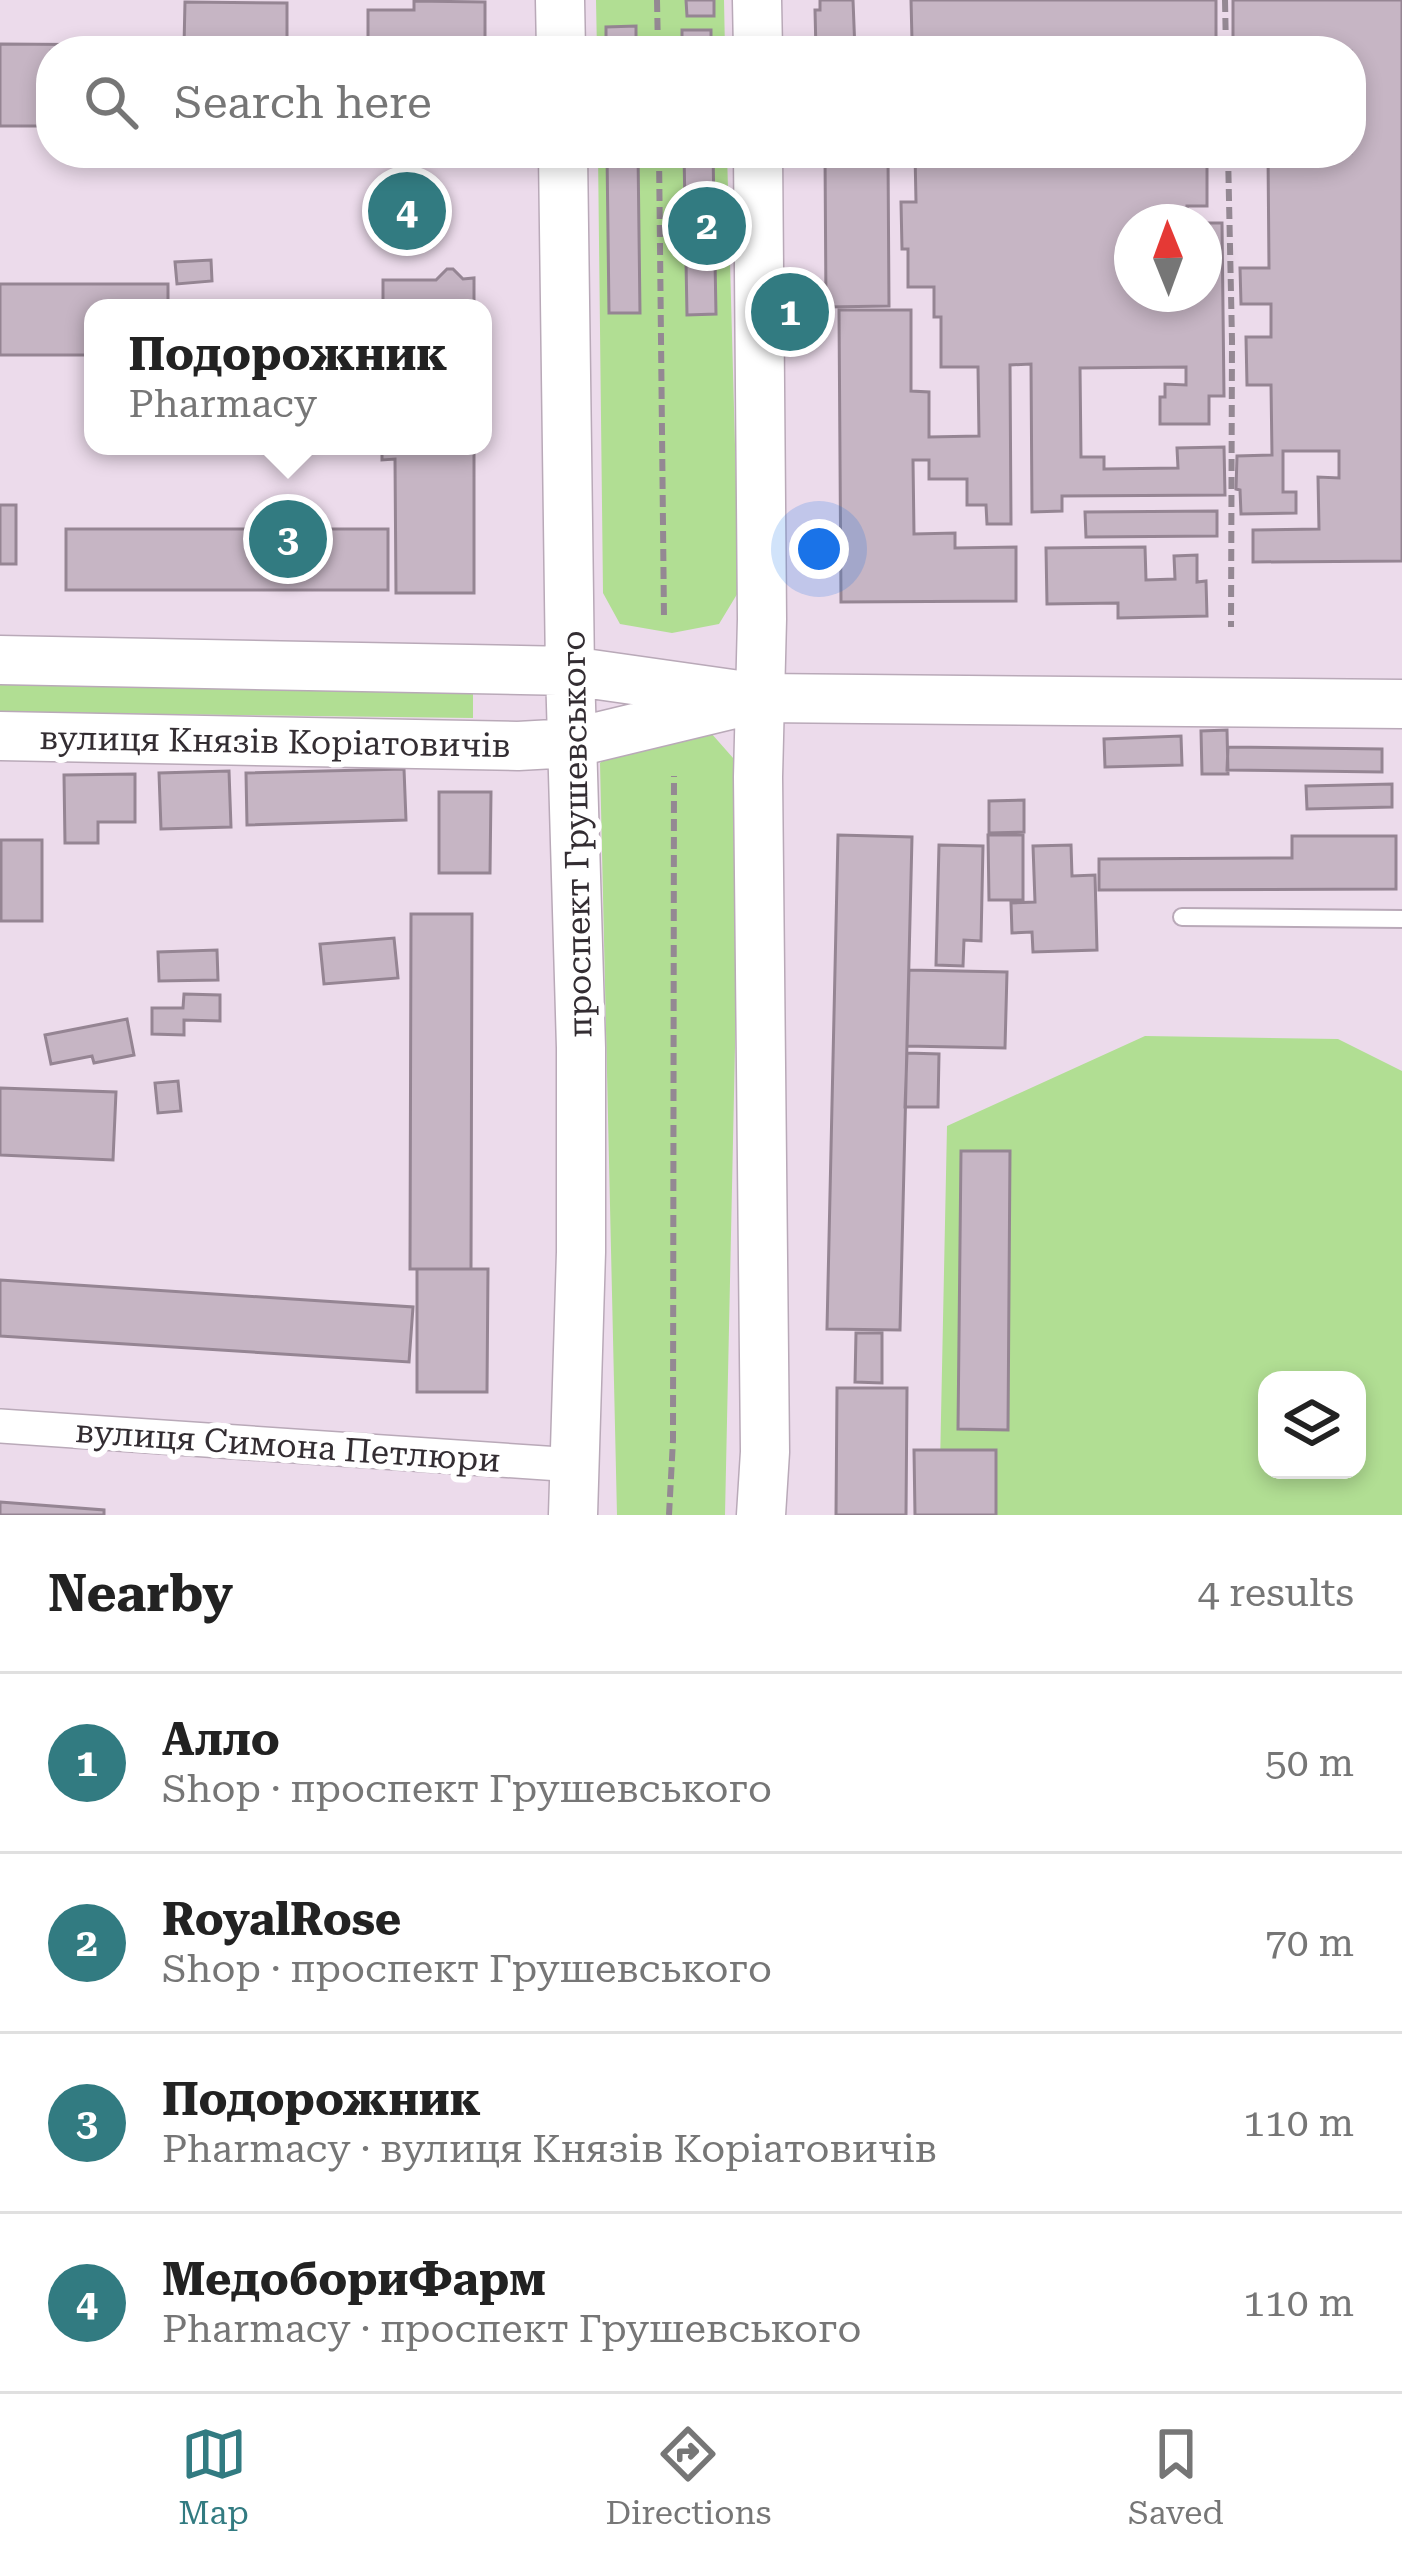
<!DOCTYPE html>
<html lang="en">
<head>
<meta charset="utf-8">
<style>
  :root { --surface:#fff; --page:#f2f2f2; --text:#222; --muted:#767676; --line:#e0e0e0; --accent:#327b81 }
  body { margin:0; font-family:"Roboto Serif",serif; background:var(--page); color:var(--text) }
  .controls { position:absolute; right:36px; bottom:36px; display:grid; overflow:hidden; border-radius:24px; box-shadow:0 6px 18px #0003 }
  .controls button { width:108px; height:108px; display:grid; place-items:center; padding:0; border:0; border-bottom:3px solid var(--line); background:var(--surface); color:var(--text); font:60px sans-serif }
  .compass { position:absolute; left:1114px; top:204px; width:108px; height:108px; border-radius:50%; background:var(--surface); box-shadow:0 6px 18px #0003; rotate:359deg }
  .you { position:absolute; left:819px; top:549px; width:42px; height:42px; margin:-30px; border:9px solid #fff; border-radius:50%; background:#1a73e8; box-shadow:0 0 0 18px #1a73e833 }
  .badge { display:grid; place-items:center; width:78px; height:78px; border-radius:50%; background:var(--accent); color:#fff; font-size:39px; font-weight:700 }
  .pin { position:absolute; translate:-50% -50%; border:6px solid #fff; box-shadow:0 3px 12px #0006 }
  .popup { position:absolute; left:84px; top:299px; width:408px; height:156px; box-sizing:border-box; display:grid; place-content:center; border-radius:24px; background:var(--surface); filter:drop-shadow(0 3px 9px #0005); font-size:39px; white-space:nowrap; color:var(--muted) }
  .popup b { font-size:45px; color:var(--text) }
  .popup::after { content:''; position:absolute; left:50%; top:100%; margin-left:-24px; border:24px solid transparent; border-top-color:var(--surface) }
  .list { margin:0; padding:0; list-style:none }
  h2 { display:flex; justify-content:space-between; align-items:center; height:156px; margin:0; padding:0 48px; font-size:51px }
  h2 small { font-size:39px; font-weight:400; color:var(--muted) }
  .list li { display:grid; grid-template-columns:78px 1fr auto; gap:36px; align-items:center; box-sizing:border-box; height:180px; padding:0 48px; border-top:3px solid var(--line) }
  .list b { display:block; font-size:45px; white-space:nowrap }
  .list p { margin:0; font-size:39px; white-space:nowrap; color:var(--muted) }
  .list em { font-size:39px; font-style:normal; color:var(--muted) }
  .icon { flex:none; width:66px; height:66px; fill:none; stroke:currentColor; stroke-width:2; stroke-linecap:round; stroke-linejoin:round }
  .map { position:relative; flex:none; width:1402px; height:1515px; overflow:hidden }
  .search { position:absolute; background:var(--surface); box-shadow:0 6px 18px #0003; left:36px; right:36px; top:36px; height:132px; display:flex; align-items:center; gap:30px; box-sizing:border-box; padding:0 42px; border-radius:48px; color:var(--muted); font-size:45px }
  .sheet { height:876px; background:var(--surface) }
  nav { display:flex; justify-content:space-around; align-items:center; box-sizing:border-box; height:168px; border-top:3px solid var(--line); background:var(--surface); font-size:33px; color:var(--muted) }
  nav a { display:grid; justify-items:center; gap:6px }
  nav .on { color:var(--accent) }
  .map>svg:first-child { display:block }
  .green { fill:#b1de93; fill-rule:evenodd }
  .building { fill:#c6b5c4; stroke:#958593; stroke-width:3 }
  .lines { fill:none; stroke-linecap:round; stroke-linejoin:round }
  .service-casing { stroke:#b9a9b8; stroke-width:20 }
  .minor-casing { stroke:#b9a9b8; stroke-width:36 }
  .secondary-casing { stroke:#b9a9b8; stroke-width:51 }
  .path { stroke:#948893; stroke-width:6; stroke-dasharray:12 6; stroke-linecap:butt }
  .service { stroke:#fff; stroke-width:16 }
  .minor { stroke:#fff; stroke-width:33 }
  .secondary { stroke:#fff; stroke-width:48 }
  .labels { text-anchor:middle; stroke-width:12; stroke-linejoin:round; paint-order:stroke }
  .street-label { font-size:33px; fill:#332d32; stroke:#fff }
</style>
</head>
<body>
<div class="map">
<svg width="1402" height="1515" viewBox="0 0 1402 1515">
  <rect width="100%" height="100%" fill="#ecdbeb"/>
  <path class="green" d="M596 0H724L725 51H597Z
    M598 153H727L739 591 719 624 672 633 620 624 603 593Z
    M0 681 473 690V718L0 712Z
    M711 733 741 767 725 1515H617L600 763 629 736Z
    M1145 1036 1338 1039 1402 1071V1515H939L947 1126ZM1267 1380H1357V1470H1267Z"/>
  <path class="building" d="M686 0H714V16H687Z
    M820 0H853L855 51H816L815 10H820Z
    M911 0H1216V51H947V40H912Z
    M1233 0H1402V561L1253 562V530L1319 529 1318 477 1339 478V451H1283V492H1296V513L1241 514 1240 490 1236 489 1237 456 1272 455 1271 385H1247L1246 337H1271V304H1241L1240 268H1269L1268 153H1351V51H1267V40H1233Z
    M414 1 485 2V51L368 47V10H414Z
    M185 2 287 3V46H184Z
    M636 26V51H606V27Z
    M682 30H711V51H682Z
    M0 44 440 47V51H51V126H0Z
    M607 153H638L640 313H609Z
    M684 153H713L716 314 687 315Z
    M825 153H888L889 306 826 307Z
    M915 153H1207V206H1187V222H1132V294H1204V223H1222L1224 396H1209V424H1160V397H1165V384L1186 385V367L1080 368 1081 457H1104V469L1178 468 1177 448 1224 447 1225 495 1062 496V511L1032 512 1031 364 1010 365 1011 524H987L986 505H967V479H929V460H913L914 534 955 533V548L1016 547V601L841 602 839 310H911V391L929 392V437L979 436 978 367H941V317H934V287H908V249H902L901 202H916Z
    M211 260 212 281 177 284 175 262Z
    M447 269H453L463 279 474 278V308H383V280H436Z
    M0 284H168V308H93V355H0Z
    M382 446H474V593H396L395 459 382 460Z
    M0 505H16V564H0Z
    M1217 511V536L1086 537 1085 512Z
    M66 529H388V590H66Z
    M1145 547 1146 580 1175 579 1174 556 1197 555V582L1206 581 1207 616 1118 618V603L1047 604 1046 548Z
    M1227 730 1228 774H1202L1201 731Z
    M1181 736 1182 765 1105 767 1104 739Z
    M1228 747 1382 749V772L1227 770Z
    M404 769 406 820 247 825 246 773Z
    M229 771 231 827 161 829 159 773Z
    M135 774V822H98V843H65L64 775Z
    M1392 784V807L1307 809 1306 786Z
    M439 792H491L490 873H439Z
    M1024 800V832L989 833V801Z
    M838 835 912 837 900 1330 827 1329Z
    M988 835H1023V900H989Z
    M1292 836H1396V889L1099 890V859L1292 858Z
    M1 840H42V921H1Z
    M939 845 983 846 981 941 964 940 963 966 936 965Z
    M1071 845 1072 876 1095 875 1097 950 1033 952 1032 932 1012 933 1011 903 1035 902 1033 846Z
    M411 914H472L471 1269H410Z
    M394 938 398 978 324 984 320 944Z
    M217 950 218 980 159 981 158 952Z
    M909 970 1007 972 1005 1048 907 1046Z
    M184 994 220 995V1021L184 1020V1035L152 1034V1008H183Z
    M127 1019 134 1055 94 1063 92 1056 51 1064 45 1035Z
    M907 1053 939 1054 938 1107H905Z
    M178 1081 181 1111 158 1113 155 1083Z
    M0 1088 116 1092 113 1160 0 1155Z
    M961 1151H1010L1008 1430 958 1429Z
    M417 1269H488L487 1392H417Z
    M0 1280 413 1307 409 1362 0 1336Z
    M856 1333H882V1383L855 1382Z
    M837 1388H907L906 1515H836Z
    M914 1450H996V1515H915Z
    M0 1502 104 1510V1515H0Z"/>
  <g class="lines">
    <g class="service-casing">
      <path id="service" d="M1182 917 1402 919"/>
    </g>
    <g class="minor-casing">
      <path id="minor" d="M0 1426 575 1465"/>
    </g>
    <g class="secondary-casing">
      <path id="secondary" d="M560 0 561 51
        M757 0 758 51
        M563 153 570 671 581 1048V1252L573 1515
        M758 153 762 619 758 777 765 1452 761 1515
        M0 660 570 671 760 698 1402 704
        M0 736 518 746 572 743 734 704"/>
    </g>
    <path class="path" d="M657 0 658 51
      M1225 0 1226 51
      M659 153 664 618
      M1228 153 1232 340 1231 627
      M669 1515 673 1440 674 776"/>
    <use href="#service" class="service"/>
    <use href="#minor" class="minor"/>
    <use href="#secondary" class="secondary"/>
  </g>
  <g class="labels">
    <g class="street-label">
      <text transform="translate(275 741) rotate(1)" y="12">вулиця Князів Коріатовичів</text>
      <text transform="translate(576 834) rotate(-91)" y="12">проспект Грушевського</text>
      <text transform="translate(288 1445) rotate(4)" y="12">вулиця Симона Петлюри</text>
    </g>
  </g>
</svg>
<div class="controls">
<button><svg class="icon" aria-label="layers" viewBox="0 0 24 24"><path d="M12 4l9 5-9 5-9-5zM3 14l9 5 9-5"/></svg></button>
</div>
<svg class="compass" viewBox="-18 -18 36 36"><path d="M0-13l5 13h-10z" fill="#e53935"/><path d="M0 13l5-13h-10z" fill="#767676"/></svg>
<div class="you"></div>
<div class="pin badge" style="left:790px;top:312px">1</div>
<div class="pin badge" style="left:707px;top:226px">2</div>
<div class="pin badge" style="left:288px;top:539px">3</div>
<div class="popup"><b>Подорожник</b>Pharmacy</div>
<div class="pin badge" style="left:407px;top:211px">4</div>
<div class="search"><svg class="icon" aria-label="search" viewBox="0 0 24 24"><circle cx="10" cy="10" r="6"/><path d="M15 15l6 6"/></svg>Search here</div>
</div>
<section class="sheet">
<h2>Nearby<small>4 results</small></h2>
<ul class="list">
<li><span class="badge">1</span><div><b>Алло</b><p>Shop · проспект Грушевського</p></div><em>50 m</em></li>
<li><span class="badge">2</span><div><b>RoyalRose</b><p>Shop · проспект Грушевського</p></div><em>70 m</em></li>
<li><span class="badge">3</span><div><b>Подорожник</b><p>Pharmacy · вулиця Князів Коріатовичів</p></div><em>110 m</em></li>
<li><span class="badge">4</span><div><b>МедобориФарм</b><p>Pharmacy · проспект Грушевського</p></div><em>110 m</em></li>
</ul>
</section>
<nav>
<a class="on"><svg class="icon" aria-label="map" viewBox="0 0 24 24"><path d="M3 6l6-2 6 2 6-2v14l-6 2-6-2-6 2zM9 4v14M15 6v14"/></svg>Map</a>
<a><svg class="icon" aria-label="directions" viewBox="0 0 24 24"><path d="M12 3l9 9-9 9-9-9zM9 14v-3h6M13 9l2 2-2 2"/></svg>Directions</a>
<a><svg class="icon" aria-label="saved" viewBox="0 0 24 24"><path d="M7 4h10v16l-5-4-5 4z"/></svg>Saved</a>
</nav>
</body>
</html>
